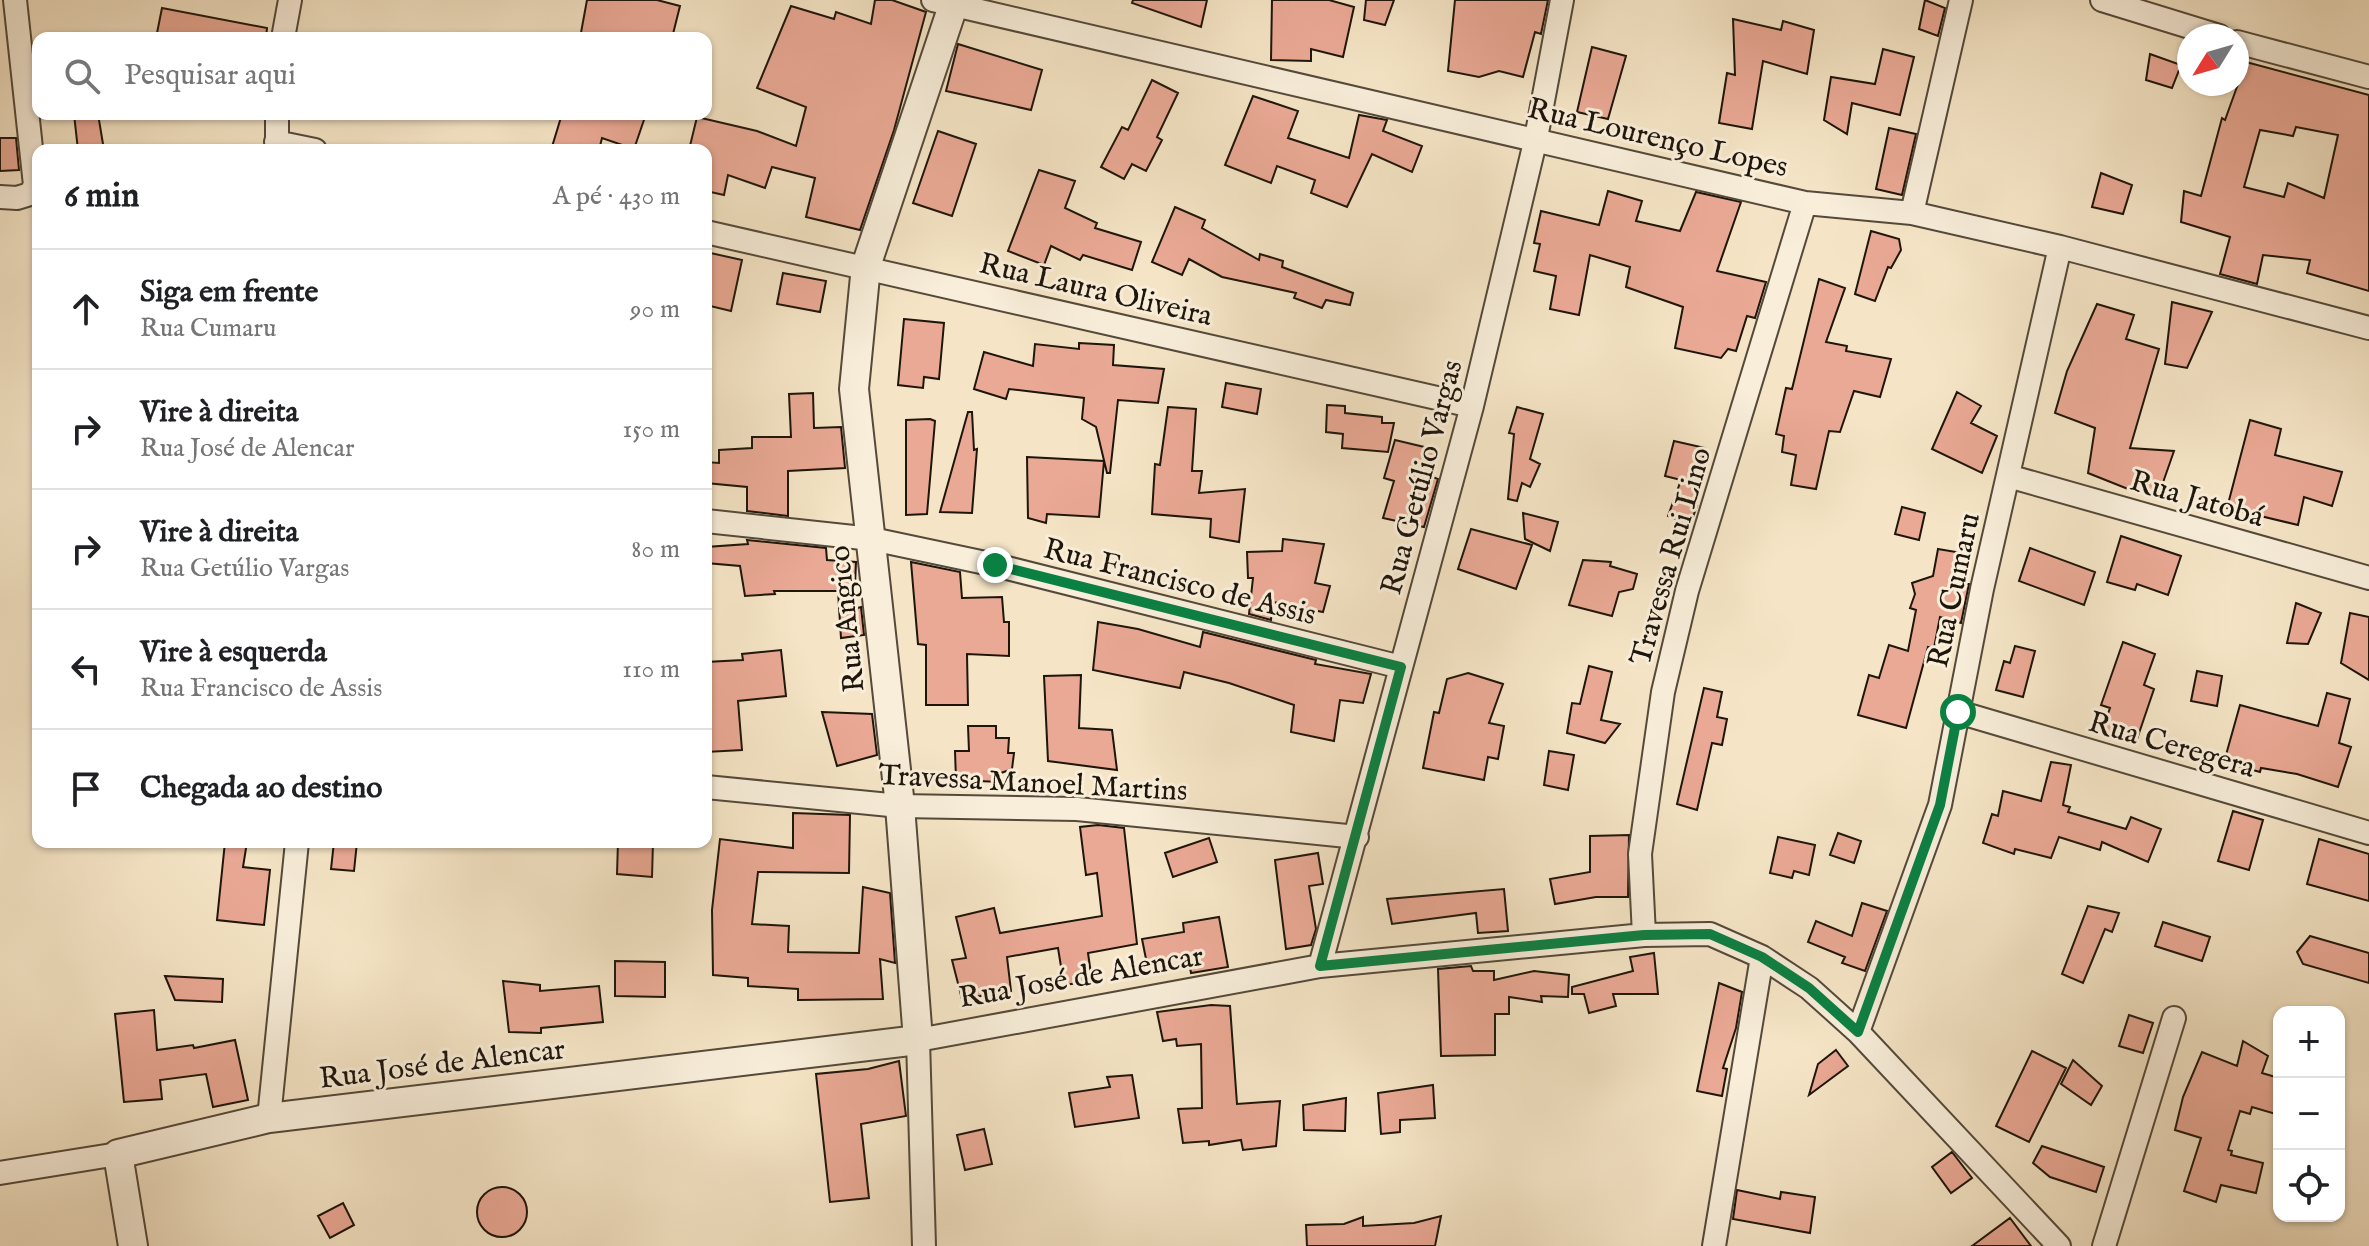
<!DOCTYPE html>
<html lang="pt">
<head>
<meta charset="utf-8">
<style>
  :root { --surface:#fff; --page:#f6f6f6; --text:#202124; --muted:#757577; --line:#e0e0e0 }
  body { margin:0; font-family:"IM FELL English",serif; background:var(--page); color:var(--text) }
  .controls { position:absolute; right:24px; bottom:24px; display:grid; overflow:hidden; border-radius:16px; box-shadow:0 2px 6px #0004 }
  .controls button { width:72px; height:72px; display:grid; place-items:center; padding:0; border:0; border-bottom:2px solid var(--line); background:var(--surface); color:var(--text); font:40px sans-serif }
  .compass { position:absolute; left:2177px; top:24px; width:72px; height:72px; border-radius:50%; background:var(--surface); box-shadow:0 2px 6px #0004; rotate:233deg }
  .stop { position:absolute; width:24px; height:24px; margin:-18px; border:6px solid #0b8043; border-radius:50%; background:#fff }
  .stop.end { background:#0b8043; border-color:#fff; box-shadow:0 2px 8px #0008 }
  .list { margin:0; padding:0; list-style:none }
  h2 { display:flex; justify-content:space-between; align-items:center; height:104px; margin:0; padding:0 32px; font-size:34px }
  h2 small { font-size:26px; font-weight:400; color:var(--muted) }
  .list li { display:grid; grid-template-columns:52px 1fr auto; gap:24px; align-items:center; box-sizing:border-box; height:120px; padding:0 32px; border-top:2px solid var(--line) }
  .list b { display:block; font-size:30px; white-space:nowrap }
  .list p { margin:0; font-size:26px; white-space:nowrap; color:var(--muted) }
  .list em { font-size:26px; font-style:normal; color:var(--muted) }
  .icon { flex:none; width:44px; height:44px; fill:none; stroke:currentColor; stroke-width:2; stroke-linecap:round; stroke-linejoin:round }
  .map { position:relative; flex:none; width:2369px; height:1246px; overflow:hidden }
  .search { position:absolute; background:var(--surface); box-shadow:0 2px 6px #0004; left:32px; top:32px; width:680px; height:88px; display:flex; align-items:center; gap:20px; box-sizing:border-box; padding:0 28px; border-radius:16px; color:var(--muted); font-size:30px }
  .panel { position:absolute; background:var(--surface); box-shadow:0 2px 6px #0004; left:32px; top:144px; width:680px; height:704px; border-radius:16px }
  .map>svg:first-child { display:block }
  .building { fill:#eaa995; stroke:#1e150b; stroke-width:2; fill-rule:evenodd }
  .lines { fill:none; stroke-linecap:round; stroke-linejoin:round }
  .minor-casing { stroke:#54493a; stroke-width:26 }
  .tertiary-casing { stroke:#54493a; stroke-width:32 }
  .minor { stroke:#f8eeda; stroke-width:22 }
  .tertiary { stroke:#f8eeda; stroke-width:28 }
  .route { stroke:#0b8043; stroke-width:10 }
  .labels { text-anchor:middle; stroke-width:6; stroke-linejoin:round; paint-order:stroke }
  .street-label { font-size:30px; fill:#1e150b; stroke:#f8eeda }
</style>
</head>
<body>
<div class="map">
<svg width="2369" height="1246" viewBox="0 0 2369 1246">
  <rect width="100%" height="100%" fill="#f5e5c6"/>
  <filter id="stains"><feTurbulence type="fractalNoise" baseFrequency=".0025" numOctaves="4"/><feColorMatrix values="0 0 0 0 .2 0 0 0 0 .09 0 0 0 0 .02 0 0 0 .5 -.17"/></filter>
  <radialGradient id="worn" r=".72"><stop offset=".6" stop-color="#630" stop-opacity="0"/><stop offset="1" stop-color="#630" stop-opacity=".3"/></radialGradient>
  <path class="building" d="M587 0H657L680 6 672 38H580Z
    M875 0H892L926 12 894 130 860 230 806 217 815 178 772 167 765 188 728 175 724 195 706 191V150H689L697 117 757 131 796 146 806 107 757 88 791 6 834 19 836 12 871 24Z
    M1133 0H1207L1201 27 1132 3Z
    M1272 0H1329L1354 7 1343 57 1311 49V61L1271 60Z
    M1366 0H1394L1385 25 1364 20Z
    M1455 0H1548L1541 34 1535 32 1523 77 1499 71 1479 77 1448 71Z
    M1925 0 1945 8 1938 36 1919 29Z
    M162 8 267 28 266 38H156Z
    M1733 19 1781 30 1783 21 1814 30 1807 74 1763 61 1752 129 1719 123 1727 73 1735 75Z
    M958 44 1042 70 1031 110 946 91Z
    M1592 47 1626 56 1608 119 1577 112Z
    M1883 49 1914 57 1900 115 1852 103 1847 134 1824 120 1831 77 1875 84Z
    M2150 54 2181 65 2172 88 2146 80Z
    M2246 62 2369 95V291L2307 273 2310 260 2263 255 2257 284 2220 274 2230 237 2181 222 2184 191 2201 196 2222 118 2225 120ZM2296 127 2338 135 2324 198 2288 183 2284 197 2244 187 2260 130 2293 136Z
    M1152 80 1178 93 1157 137 1162 140 1146 171 1132 164 1124 179 1101 167 1122 127 1128 130Z
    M1253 96 1298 111 1288 138 1349 158 1359 115 1387 120 1383 131 1422 146 1412 172 1372 154 1347 207 1311 193 1315 180 1277 166 1271 183 1225 165Z
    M74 114H98L104 150H78Z
    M562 114H646L634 149 602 138 599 150H551Z
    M1889 128 1916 134 1902 195 1876 189Z
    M938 131 976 144 952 216 913 203Z
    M0 138H16L19 170 0 171Z
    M1039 170 1075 181 1065 208 1097 223 1095 228 1141 242 1132 270 1083 255 1080 260 1051 246 1044 265 1008 251Z
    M2101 173 2132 185 2123 214 2092 207Z
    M1608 191 1642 201 1636 221 1680 231 1696 192 1741 202 1717 271 1766 282 1755 318 1747 316 1736 351 1728 349 1721 358 1675 348 1683 307 1626 287 1630 267 1590 255 1579 315 1550 309 1556 276 1534 271 1540 244 1534 243 1541 211 1599 225Z
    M1175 207 1205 220 1202 228 1259 260 1260 254 1283 261 1282 267 1353 293 1350 305 1326 300 1322 308 1294 298 1296 293 1222 277 1189 259 1182 275 1152 262Z
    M1871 231 1899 239 1901 250 1891 268 1888 267 1875 301 1855 294Z
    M706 252 742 260 731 311 706 305Z
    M783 273 826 281 820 312 777 304Z
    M1819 279 1845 288 1826 342 1847 346 1846 351 1891 359 1880 397 1854 391 1840 432 1829 431 1816 489 1791 485 1796 455 1782 452 1784 436 1776 434 1786 388 1792 389Z
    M2172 302 2212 312 2187 368 2165 364Z
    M2097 304 2134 315 2126 339 2159 349 2130 448 2174 451 2159 494 2128 489 2088 473 2095 428 2055 413 2067 371Z
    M904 319 944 323 939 379 924 377 923 388 898 385Z
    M1079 343 1114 345 1113 365 1164 369 1158 403 1118 400 1110 473H1107L1096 427 1082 419 1084 398 1009 389 1006 399 974 389 984 352 1033 366 1035 344 1079 349Z
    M1226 383 1261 389 1257 414 1222 407Z
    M1957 392 1981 406 1971 423 1997 436 1982 473 1932 449Z
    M813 393 814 428 841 427 845 468 788 471V516L747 511V487L706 483V462L719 463V450L752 448V437H791L789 394Z
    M1327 405 1345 406V413L1382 417V423H1394L1388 452 1342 448 1343 434 1326 432Z
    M1168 407 1196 409 1192 471H1202L1199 493 1245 489 1239 542 1210 537 1211 519 1152 514 1155 464 1160 465Z
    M1517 407 1543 414 1530 459 1540 464 1530 487 1522 483 1517 501 1508 499 1514 434 1509 433Z
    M968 412H972L974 450 977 449 972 513 940 512Z
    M930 419 935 421 927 514 906 515V420Z
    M2250 420 2281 429 2275 455 2342 472 2332 506 2304 497 2298 525 2227 508Z
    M1395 440 1437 450 1428 475 1438 479 1424 527 1383 518 1394 481 1384 478Z
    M1674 441 1705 448 1694 505 1697 506 1690 525 1668 516 1681 480 1665 476Z
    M1027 457 1104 461 1099 517 1047 514 1046 523 1028 518Z
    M1902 507 1925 513 1919 540 1895 534Z
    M1523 513 1558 522 1550 551 1525 539Z
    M1471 529 1532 545 1516 589 1458 569Z
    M2121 536 2181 556 2168 595 2137 584 2135 590 2107 582Z
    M1283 539 1324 544 1315 583 1330 586 1323 612 1273 602 1271 620 1249 614 1253 578H1248L1247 552 1282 551Z
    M747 540 826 548 827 560 856 562 854 609 861 607 864 635 841 638 838 591H774L775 594 745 596 740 566 706 563V547L748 544Z
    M2030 548 2095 572 2084 605 2019 581Z
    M1938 549 1968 554 1962 583 1969 584 1961 623 1940 617 1934 648 1928 647 1906 728 1858 715 1869 675 1879 678 1889 645 1908 651 1916 610 1910 608 1915 594 1912 583 1933 576Z
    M1583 560 1611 562 1610 566 1637 574 1633 589 1619 592 1612 616 1569 605Z
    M911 562 960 572 962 598 1002 597 1004 622H1009V656L967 654 968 705H926V645L918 644Z
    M2296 603 2321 613 2308 644 2287 643Z
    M2350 613 2369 617V680L2341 663Z
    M1098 622 1138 629 1200 647 1203 632 1316 660 1315 664 1371 674 1363 703 1340 700 1334 741 1291 732 1294 705 1229 683 1184 672 1180 688 1093 670Z
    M2123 642 2155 654 2144 685 2154 689 2136 742 2102 731 2110 708 2101 705Z
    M2015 646 2035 651 2023 697 1996 690 2004 661 2010 663Z
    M781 650 786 696 738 701 742 750 706 752V662L743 660 742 654Z
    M1589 666 1612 672 1601 720 1620 724 1605 743 1567 733 1572 703 1580 704Z
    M2197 671 2222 676 2217 706 2191 701Z
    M1468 673 1503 684 1489 723 1504 726 1498 759 1488 757 1484 780 1423 768 1434 712 1439 713 1447 679Z
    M1081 675 1079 728 1112 730 1117 770 1048 761 1044 676Z
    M1704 688 1722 692 1717 717 1727 719 1722 745 1712 743 1697 810 1677 804Z
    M2327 693 2350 699 2339 743 2351 747 2338 787 2297 774 2261 768 2260 772 2224 762 2240 705 2318 726Z
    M822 712 872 714 877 755 837 766Z
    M968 726H996V738H1009L1008 753H1014L1012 769 1001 773 1000 782 956 780 955 751H969Z
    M1549 751 1574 755 1568 790 1544 785Z
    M2051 762 2071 765 2063 805 2070 807 2068 812 2126 829 2131 817 2161 829 2148 862 2102 842 2100 850 2059 837 2051 858 2015 849 2014 854 1983 843 1992 814 1998 816 2003 791 2041 801Z
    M2233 811 2263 820 2249 870 2218 861Z
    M793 813 850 815 849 873 758 872 752 924 789 926 788 952 859 953 863 887 890 893 895 963 880 959 883 999 798 1000V989L748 986V978L713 975 712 910 720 839 793 848Z
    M1098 825 1124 828 1137 944 1088 953 1092 981 1064 985 1058 948 1007 957 1011 991 962 999 952 960 966 958 956 917 994 908 1000 933 1102 916 1097 873 1086 875 1080 827Z
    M1838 833 1861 841 1854 863 1830 855Z
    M1629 835 1628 897H1596L1555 904 1550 879 1590 872V836Z
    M1778 837 1815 845 1809 875 1794 871 1792 878 1770 873Z
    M1209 838 1217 862 1173 877 1165 853Z
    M2319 839 2369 854V901L2307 884Z
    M225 842H247L243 867 270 870 264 925 217 920Z
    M334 842H357L354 871 331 869Z
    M618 842H653L652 877 617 874Z
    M1318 853 1323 884 1309 886 1316 929 1311 945 1286 949 1275 860Z
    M1504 889 1508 931 1478 933 1476 913 1392 924 1387 899Z
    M1862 903 1887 911 1865 971 1842 963 1845 957 1808 942 1816 921 1852 936Z
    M2088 906 2119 913 2112 932 2105 929 2083 983 2062 974Z
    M1219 917 1228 967 1191 973 1188 956 1147 964 1142 939 1184 932 1183 923Z
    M2163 922 2210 937 2202 961 2155 946Z
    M2310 936 2369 953V983L2303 964 2297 952Z
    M1654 953 1658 994H1613L1616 1006 1589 1013 1584 994H1572V987L1633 971 1630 957Z
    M615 961 665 962V997L615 996Z
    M1471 966 1473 971H1494V980L1534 971 1569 975 1568 997 1541 996 1542 1002 1509 997V1014H1495V1055L1441 1056 1438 969Z
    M165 976 223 979 222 1002 175 1000Z
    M503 981 540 985V991L599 986 603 1022 541 1028V1033L509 1032Z
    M1719 983 1742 992 1736 1028 1723 1068 1727 1069 1722 1096 1697 1091Z
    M1211 1005 1230 1006 1237 1104 1280 1101 1276 1146 1243 1150 1241 1140 1209 1145V1141L1183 1143 1178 1109 1202 1108 1201 1044 1177 1046 1176 1039 1163 1041 1157 1012Z
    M154 1010 157 1050 193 1045 194 1048 235 1040 248 1100 213 1107 206 1074 160 1080 162 1099 124 1102 115 1014Z
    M2129 1015 2153 1023 2143 1053 2119 1046Z
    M2243 1041 2268 1056 2262 1073 2279 1078V1115L2252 1107 2250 1114 2240 1111 2228 1150 2232 1151 2231 1155 2263 1163 2256 1193 2221 1185 2216 1202 2184 1191 2201 1138 2175 1130 2183 1097 2202 1052 2237 1066Z
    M1836 1050 1848 1066 1809 1095 1818 1064Z
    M2032 1051 2066 1068 2029 1142 1996 1126Z
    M2073 1060 2102 1086 2091 1105 2061 1084Z
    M899 1061 906 1116 861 1124 869 1198 830 1202 816 1074 868 1069Z
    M1132 1075 1139 1118 1075 1127 1069 1093 1110 1087 1107 1077Z
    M1433 1085 1435 1118 1400 1120V1132L1381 1134 1378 1093Z
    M1346 1098 1345 1131 1304 1130 1303 1105Z
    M984 1129 992 1164 965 1170 957 1135Z
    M2042 1146 2104 1167 2096 1192 2050 1177 2033 1163Z
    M1952 1152 1972 1178 1951 1193 1932 1167Z
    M477 1212a25 25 0 1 1 50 0a25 25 0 1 1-50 0Z
    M1737 1190 1780 1199 1781 1192 1815 1197 1810 1233 1733 1219Z
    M343 1203 354 1225 330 1238 318 1216Z
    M1441 1216 1435 1246H1307L1306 1225 1344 1224 1363 1217V1226L1414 1223Z
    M2010 1218 2031 1246H1972Z"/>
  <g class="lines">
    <g class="minor-casing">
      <path id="minor" d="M933 0 1805 203 1912 213 2060 247 2369 328
        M2102 0 2219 36
        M283 38 290 0
        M2237 42 2369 77
        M277 114V150
        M276 142 315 150
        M0 197 17 198 30 194 35 185 15 0
        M1912 213 1961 0
        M706 232 1472 406
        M2008 476 2369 578
        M706 521 872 539 995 565 1401 667
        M1958 712 2369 833
        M706 787 900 806 1077 809 1357 837
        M1644 935 1640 854 1663 692 1687 591 1805 203
        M1320 966 1472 406 1536 138 1562 0
        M1858 1032 1940 805 1982 589 2060 247
        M269 1118 297 842
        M0 1173 118 1154
        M924 1246 918 1040 1320 966 1644 935 1710 934 1762 957 1809 988 1858 1032 2059 1246
        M1714 1246 1762 957
        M2104 1246 2174 1018"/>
    </g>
    <g class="tertiary-casing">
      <path id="tertiary" d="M133 1246 118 1154 269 1118 918 1040 900 806 854 389 866 266 955 0"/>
    </g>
    <use href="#minor" class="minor"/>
    <use href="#tertiary" class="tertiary"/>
  </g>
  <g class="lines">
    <path class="route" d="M995 565 1401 667 1320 966 1644 935 1710 934 1762 957 1809 988 1858 1032 1940 805 1958 712"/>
  </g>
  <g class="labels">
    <g class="street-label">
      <text transform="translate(1658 137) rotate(13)" y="10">Rua Lourenço Lopes</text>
      <text transform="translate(1096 289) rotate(13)" y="10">Rua Laura Oliveira</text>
      <text transform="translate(1421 477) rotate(-75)" y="10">Rua Getúlio Vargas</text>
      <text transform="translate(2197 498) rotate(16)" y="10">Rua Jatobá</text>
      <text transform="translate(1670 556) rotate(-74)" y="10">Travessa Rui Lino</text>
      <text transform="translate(1180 581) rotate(14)" y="10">Rua Francisco de Assis</text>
      <text transform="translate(1953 590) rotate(-78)" y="10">Rua Cumaru</text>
      <text transform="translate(846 619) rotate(-96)" y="10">Rua Angico</text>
      <text transform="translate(2172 744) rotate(16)" y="10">Rua Ceregera</text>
      <text transform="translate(1033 782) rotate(3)" y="10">Travessa Manoel Martins</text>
      <text transform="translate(1081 976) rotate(-10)" y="10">Rua José de Alencar</text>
      <text transform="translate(442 1063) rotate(-7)" y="10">Rua José de Alencar</text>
    </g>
  </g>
  <rect width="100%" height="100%" filter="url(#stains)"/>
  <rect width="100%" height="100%" fill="url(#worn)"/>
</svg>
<div class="controls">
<button>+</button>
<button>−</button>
<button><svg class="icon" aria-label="locate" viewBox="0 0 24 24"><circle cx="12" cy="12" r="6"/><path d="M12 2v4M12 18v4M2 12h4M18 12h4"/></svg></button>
</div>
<svg class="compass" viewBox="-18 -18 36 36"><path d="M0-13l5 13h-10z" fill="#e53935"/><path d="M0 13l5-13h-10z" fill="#757577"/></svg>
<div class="stop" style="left:1958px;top:712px"></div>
<div class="stop end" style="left:995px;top:565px"></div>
<div class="search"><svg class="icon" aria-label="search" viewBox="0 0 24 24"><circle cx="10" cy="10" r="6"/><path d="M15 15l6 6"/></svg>Pesquisar aqui</div>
<section class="panel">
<h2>6 min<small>A pé · 430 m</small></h2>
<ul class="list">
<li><svg class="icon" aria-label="ahead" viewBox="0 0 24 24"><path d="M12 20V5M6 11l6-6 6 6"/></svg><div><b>Siga em frente</b><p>Rua Cumaru</p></div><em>90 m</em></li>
<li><svg class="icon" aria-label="right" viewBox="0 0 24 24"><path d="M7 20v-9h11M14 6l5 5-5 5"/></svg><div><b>Vire à direita</b><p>Rua José de Alencar</p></div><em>150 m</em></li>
<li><svg class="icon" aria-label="right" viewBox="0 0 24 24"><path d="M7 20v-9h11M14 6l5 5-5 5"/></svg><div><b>Vire à direita</b><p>Rua Getúlio Vargas</p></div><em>80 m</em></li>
<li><svg class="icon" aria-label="left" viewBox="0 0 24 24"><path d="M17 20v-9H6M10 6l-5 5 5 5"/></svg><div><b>Vire à esquerda</b><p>Rua Francisco de Assis</p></div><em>110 m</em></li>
<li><svg class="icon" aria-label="arrive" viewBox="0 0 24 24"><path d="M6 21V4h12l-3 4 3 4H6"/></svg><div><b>Chegada ao destino</b></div></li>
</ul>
</section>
</div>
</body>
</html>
